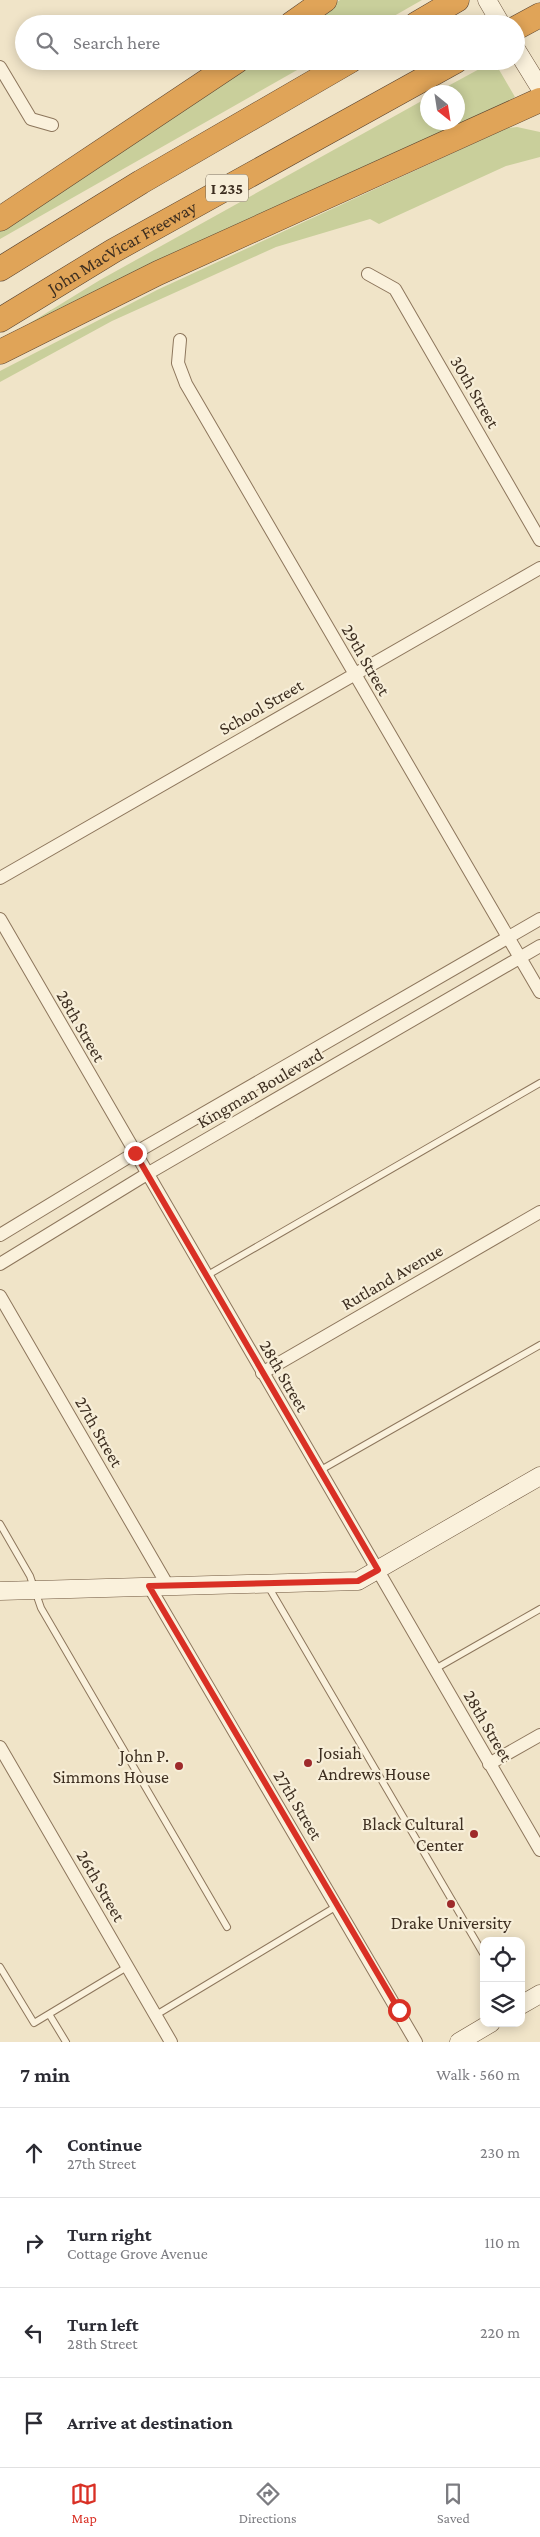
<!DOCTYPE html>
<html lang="en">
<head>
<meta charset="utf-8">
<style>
  :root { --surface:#fff; --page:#f2f2f3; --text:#2b2b33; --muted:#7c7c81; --line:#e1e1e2; --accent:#d93025 }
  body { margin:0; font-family:"Crimson Pro",serif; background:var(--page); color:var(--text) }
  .controls { position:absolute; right:15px; bottom:15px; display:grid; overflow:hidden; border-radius:10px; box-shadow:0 2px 12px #0003 }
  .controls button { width:45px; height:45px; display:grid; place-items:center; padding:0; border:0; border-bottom:1px solid var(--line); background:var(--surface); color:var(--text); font:25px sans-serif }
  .compass { position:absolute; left:420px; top:85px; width:45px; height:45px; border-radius:50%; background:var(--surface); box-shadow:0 2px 12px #0003; rotate:150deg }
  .stop { position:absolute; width:15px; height:15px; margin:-11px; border:4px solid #d93025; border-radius:50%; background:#fff }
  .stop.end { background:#d93025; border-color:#fff; box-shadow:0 1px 5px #0008 }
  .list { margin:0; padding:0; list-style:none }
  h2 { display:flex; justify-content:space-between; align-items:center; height:65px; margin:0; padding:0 20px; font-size:21px }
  h2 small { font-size:16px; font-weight:400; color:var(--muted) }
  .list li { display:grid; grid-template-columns:32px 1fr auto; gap:15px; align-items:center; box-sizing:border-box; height:90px; padding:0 20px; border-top:1px solid var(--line) }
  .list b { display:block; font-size:19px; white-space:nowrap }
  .list p { margin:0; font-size:16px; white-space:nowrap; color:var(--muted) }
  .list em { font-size:16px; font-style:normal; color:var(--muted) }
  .icon { flex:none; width:28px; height:28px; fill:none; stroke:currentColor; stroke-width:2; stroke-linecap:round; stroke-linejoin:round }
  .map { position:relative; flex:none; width:540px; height:2042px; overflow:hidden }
  .search { position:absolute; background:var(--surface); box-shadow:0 2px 12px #0003; left:15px; right:15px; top:15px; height:55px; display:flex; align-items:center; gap:12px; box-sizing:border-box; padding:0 18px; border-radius:28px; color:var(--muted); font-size:19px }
  .sheet { height:425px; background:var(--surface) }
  nav { display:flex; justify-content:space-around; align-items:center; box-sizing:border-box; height:70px; border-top:1px solid var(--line); background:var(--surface); font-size:14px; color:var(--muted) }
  nav a { display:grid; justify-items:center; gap:2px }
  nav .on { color:var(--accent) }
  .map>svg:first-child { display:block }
  .green { fill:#c9cf9b }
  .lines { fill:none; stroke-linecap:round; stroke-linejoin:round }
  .lane-casing { stroke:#8d765c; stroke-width:8 }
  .street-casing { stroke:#8d765c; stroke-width:14 }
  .secondary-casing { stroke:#6f573f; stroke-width:19 }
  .highway-casing { stroke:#5b4430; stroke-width:25 }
  .lane { stroke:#faf1dc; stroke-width:6 }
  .street { stroke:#faf1dc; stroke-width:12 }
  .secondary { stroke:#faf1dc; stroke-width:18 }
  .highway { stroke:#e0a458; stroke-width:24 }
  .route { stroke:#d93025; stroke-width:6 }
  .poi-dot { fill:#9e2a2b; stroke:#f7eed8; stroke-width:2 }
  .labels { text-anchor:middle; stroke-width:4.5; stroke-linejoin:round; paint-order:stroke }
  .shield { fill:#f7eed8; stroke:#756857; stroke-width:1 }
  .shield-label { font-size:16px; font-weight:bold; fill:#3d2e20 }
  .street-label { font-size:18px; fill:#3d2e20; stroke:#f7eed8 }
  .poi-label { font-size:18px; fill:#3d2e20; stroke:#f7eed8; text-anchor:end }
</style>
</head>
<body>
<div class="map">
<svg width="540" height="2042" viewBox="0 0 540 2042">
  <rect width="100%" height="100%" fill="#f0e4c8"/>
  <path class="green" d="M340 0H422L380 24H305Z
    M250 61H313L0 239V230Z
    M494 61 515 97 501 106 31 327 30 323 100 280 427 98 428 122H458V92H437Z
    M517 127 540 132V157L506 166 379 224 370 219 276 247 112 321 0 382V371L157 290 507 128Z"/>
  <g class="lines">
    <g class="lane-casing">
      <path id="lane" d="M206 1276 540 1083
        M319 1471 540 1345
        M0 1524 30 1576 41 1608 227 1927
        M268 1586 484 1955
        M435 1669 540 1609
        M0 1967 34 2023 127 1967
        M49 2014 66 2042
        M156 2015 337 1906"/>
    </g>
    <g class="street-casing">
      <path id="street" d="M0 67 31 119 52 125
        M368 274 395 289 540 540
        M180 340 178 363 186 384 540 992
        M0 878 540 568
        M0 919 540 1850
        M0 1235 135 1153 540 919
        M0 1264 147 1174 540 946
        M0 1296 168 1586
        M262 1373 540 1212
        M149 1586 416 2042
        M0 1747 171 2042
        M489 1764 540 1735"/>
    </g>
    <g class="secondary-casing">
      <path id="secondary" d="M487 0 501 24
        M516 49 540 88
        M0 1591 358 1581 540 1476
        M521 2005 540 1994
        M459 2042 491 2023"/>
    </g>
    <g class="highway-casing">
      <g id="highway">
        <path d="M291 24 325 0"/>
        <path d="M416 24 457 0"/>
        <path d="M516 28 540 15"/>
        <path d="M0 219 237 61"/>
        <path d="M0 269 141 182 350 61"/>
        <path id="s1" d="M0 320 113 251 456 61"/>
        <path d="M0 352 158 273 540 100"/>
      </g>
    </g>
    <use href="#lane" class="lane"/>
    <use href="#street" class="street"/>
    <use href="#secondary" class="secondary"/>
    <use href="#highway" class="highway"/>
  </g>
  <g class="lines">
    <path class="route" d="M135 1153 378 1570 358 1581 149 1586 399 2010"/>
  </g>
  <g class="poi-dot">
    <circle cx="308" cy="1763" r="5"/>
    <circle cx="179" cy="1766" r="5"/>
    <circle cx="474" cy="1834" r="5"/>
    <circle cx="451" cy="1904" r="5"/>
  </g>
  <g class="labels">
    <rect class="shield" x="206" y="174.5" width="42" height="27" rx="4"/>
    <g class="shield-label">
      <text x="227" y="194">I 235</text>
    </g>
    <g class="street-label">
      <text dy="6" stroke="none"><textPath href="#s1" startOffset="142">John MacVicar Freeway</textPath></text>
      <text transform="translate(475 392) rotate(60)" y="6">30th Street</text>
      <text transform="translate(366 660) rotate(60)" y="6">29th Street</text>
      <text transform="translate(261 707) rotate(-30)" y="6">School Street</text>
      <text transform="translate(81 1026) rotate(60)" y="6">28th Street</text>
      <text transform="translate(260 1088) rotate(-30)" y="6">Kingman Boulevard</text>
      <text transform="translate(392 1277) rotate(-30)" y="6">Rutland Avenue</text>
      <text transform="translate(284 1376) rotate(60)" y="6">28th Street</text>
      <text transform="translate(99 1432) rotate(60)" y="6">27th Street</text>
      <text transform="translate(488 1726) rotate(60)" y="6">28th Street</text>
      <text transform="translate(298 1805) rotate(59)" y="6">27th Street</text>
      <text transform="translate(101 1886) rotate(60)" y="6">26th Street</text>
    </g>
    <g class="poi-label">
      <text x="318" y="1759" text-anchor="start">Josiah<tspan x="318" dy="21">Andrews House</tspan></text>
      <text x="169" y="1762">John P.<tspan x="169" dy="21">Simmons House</tspan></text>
      <text x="464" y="1830">Black Cultural<tspan x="464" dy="21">Center</tspan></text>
      <text x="451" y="1929" text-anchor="middle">Drake University</text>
    </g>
  </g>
</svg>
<div class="controls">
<button><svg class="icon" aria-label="locate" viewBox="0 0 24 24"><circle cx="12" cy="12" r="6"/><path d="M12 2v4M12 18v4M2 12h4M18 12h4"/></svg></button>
<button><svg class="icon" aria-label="layers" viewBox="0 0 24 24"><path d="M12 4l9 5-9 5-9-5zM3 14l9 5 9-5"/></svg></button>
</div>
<svg class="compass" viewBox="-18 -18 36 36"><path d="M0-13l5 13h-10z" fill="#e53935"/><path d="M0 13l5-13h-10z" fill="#7c7c81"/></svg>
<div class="stop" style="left:399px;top:2010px"></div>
<div class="stop end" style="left:135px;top:1153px"></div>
<div class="search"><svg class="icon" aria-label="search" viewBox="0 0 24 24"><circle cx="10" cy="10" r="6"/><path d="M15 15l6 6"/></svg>Search here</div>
</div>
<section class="sheet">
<h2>7 min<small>Walk · 560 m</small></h2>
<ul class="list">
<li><svg class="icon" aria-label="ahead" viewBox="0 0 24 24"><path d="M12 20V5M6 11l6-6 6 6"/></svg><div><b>Continue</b><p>27th Street</p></div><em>230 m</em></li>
<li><svg class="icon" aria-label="right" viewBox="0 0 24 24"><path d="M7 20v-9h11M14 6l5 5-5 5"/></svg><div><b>Turn right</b><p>Cottage Grove Avenue</p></div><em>110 m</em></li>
<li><svg class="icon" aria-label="left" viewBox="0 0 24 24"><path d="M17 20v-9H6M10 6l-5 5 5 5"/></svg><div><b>Turn left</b><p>28th Street</p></div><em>220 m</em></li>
<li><svg class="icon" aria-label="arrive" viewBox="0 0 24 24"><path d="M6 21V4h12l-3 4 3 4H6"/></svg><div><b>Arrive at destination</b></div></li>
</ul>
</section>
<nav>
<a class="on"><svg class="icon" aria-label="map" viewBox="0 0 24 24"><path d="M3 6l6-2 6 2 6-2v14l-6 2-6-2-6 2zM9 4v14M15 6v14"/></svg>Map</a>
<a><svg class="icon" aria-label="directions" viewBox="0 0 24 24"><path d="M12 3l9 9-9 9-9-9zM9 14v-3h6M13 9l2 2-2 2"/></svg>Directions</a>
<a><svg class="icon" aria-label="saved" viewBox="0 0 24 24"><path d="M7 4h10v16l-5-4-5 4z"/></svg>Saved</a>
</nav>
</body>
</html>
